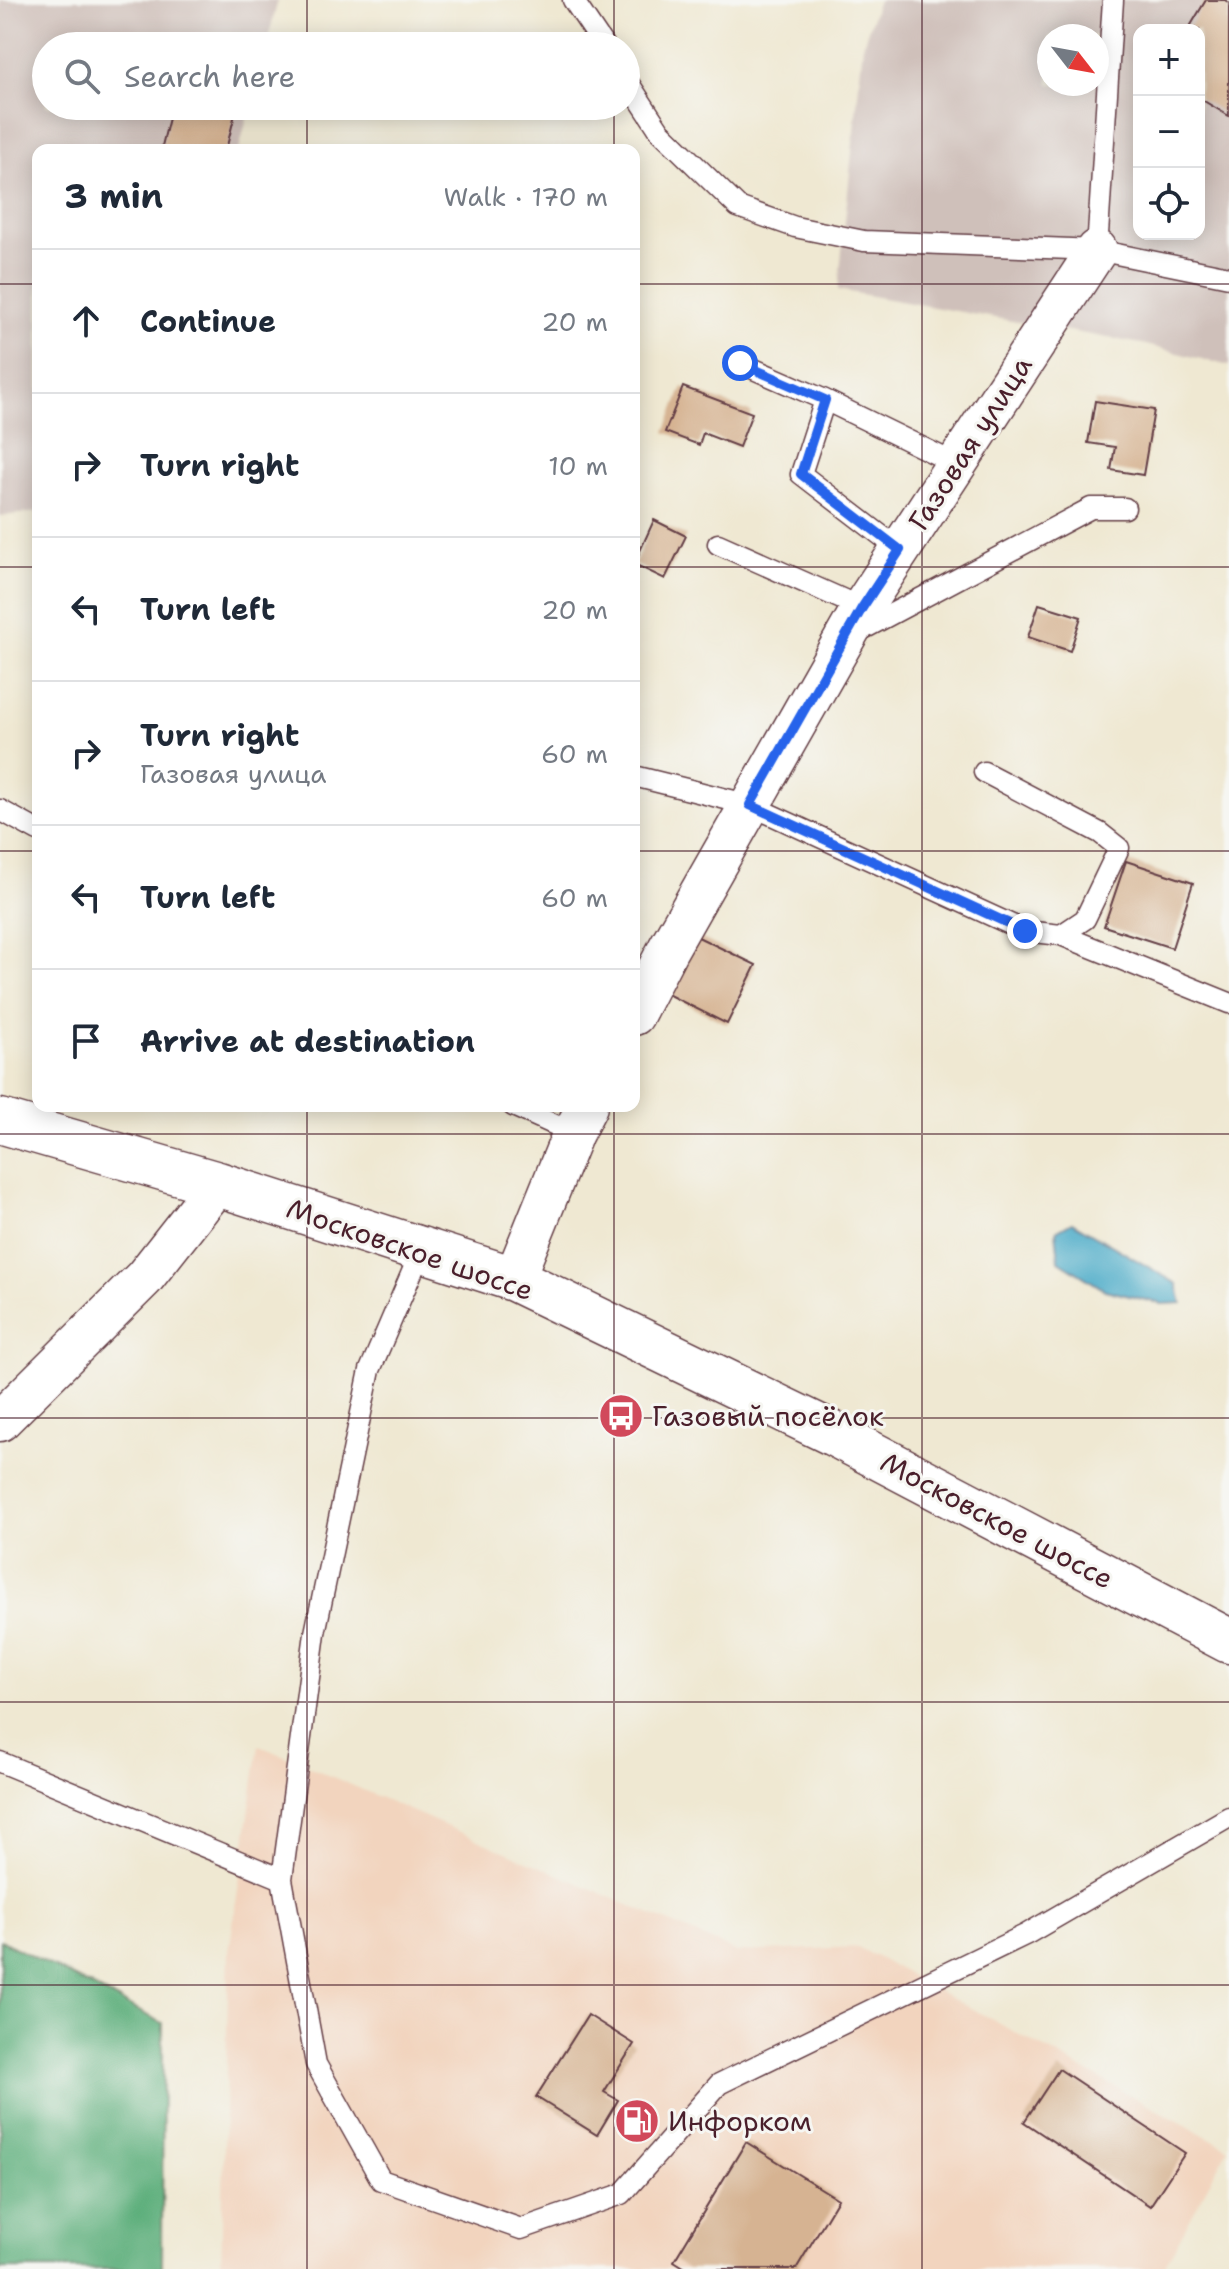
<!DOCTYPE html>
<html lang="en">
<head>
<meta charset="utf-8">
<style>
  :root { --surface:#fff; --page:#f2f2f3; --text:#1f2937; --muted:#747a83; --line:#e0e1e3 }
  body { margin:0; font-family:"Shantell Sans",sans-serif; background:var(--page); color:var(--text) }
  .controls { position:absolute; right:24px; top:24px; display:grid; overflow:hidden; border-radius:16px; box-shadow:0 4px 20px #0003 }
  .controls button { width:72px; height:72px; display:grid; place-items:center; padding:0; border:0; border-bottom:2px solid var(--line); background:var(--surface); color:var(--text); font:40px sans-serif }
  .compass { position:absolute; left:1037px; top:24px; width:72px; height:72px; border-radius:50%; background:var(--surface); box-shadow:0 4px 20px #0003; rotate:121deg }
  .stop { position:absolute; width:24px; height:24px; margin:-18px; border:6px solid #2563eb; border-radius:50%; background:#fff }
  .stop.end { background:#2563eb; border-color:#fff; box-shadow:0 2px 8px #0008 }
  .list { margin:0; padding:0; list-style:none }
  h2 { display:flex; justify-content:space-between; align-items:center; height:104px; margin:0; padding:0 32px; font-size:34px }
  h2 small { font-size:26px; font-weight:400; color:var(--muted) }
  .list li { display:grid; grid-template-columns:52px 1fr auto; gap:24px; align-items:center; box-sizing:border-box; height:144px; padding:0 32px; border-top:2px solid var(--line) }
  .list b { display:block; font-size:30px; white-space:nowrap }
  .list p { margin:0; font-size:26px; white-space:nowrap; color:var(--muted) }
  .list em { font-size:26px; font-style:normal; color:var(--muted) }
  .icon { flex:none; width:44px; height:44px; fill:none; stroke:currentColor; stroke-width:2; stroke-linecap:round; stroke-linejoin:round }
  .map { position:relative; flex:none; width:1229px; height:2269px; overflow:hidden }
  .search { position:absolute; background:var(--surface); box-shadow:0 4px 20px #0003; left:32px; top:32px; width:608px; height:88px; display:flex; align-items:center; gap:20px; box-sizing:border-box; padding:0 28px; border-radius:44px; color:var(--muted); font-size:30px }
  .panel { position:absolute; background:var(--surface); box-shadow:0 4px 20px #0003; left:32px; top:144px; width:608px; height:968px; border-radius:16px }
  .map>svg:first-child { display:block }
  .built { fill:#f2d4be }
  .industrial { fill:#cfc0ba; fill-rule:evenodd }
  .forest { fill:#5cae7a; stroke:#536652; stroke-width:2 }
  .water { fill:#49aac8; stroke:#4a647a; stroke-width:2 }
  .building { fill:#d6b392 }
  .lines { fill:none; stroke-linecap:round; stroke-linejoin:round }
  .lane-casing { stroke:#633d44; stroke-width:23 }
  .street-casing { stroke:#633d44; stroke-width:43 }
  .highway-casing { stroke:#633d44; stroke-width:47 }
  .lane { stroke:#fff; stroke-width:20 }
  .street { stroke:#fff; stroke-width:40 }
  .highway { stroke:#fff; stroke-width:44 }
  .route { stroke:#2563eb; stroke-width:10 }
  .grid { fill:none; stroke:#4a1f2b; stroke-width:2; stroke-opacity:0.55 }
  .labels { text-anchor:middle; stroke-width:6; stroke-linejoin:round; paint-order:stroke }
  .street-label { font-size:28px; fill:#4a1f2b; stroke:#f6f6f2 }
  .poi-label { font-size:28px; fill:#4a1f2b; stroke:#f6f6f2; text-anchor:start }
</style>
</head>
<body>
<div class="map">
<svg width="1229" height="2269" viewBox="0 0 1229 2269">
  <rect width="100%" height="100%" fill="#f6f6f2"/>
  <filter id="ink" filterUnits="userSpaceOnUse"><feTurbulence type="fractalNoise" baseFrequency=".0125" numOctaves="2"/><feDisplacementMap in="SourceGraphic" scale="16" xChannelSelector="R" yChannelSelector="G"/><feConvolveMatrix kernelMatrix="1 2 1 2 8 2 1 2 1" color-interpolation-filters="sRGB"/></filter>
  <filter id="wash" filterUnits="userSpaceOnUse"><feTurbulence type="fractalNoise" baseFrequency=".006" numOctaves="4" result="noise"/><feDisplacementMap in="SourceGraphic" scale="32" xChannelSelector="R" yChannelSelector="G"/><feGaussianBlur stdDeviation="1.8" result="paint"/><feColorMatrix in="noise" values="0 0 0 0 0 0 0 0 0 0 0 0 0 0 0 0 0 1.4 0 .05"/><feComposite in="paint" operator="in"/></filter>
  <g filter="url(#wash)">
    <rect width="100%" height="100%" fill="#efe8d2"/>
    <path class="built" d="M259 1745 737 1952 858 1947 1228 2148 1163 2269H221L229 1952Z"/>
    <path class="industrial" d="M0 0H278L266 46H46V106H250L239 150H38V512L0 516Z
      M878 0H1229V366L1142 344 838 290 863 45ZM1139 30H1199V234H1139ZM1049 36H1097V84H1049Z"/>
    <path class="forest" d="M0 1940 163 2023 162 2269H0Z"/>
    <path class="water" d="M1072 1222 1177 1284 1182 1303 1162 1304 1105 1290 1059 1261 1056 1231Z"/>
    <g id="blocks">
      <path class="building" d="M1206 0H1225L1229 3V116L1199 98V30H1188Z
        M172 106H237L226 150H161Z
        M683 387 752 413 739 447 703 433 699 445 665 432Z
        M1095 401 1154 410 1143 475 1111 470 1115 447 1088 443Z
        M654 520 686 536 665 579 634 564Z
        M1039 604 1081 617 1070 651 1028 637Z
        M1126 861 1193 883 1172 948 1104 926Z
        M696 936 756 965 727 1024 667 994Z
        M588 2015 634 2044 604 2092 618 2100 597 2135 536 2097Z
        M1059 2069 1185 2153 1150 2206 1024 2122Z
        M746 2142 838 2199 796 2269H687L674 2261Z"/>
    </g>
  </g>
  <g filter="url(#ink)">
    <use href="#blocks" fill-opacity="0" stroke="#633d44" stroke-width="2"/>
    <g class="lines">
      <g class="lane-casing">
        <path id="lane" d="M573 0 604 46
          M626 79 660 131 738 207 795 227 864 241 1097 250 1229 277
          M1097 250 1113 0
          M740 363 825 400 801 474 900 550
          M825 400 956 464
          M718 544 862 608
          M854 634 1091 508H1125
          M634 776 750 805 1025 931 1061 935 1085 919 1119 848 1100 833 984 772
          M0 810 38 831
          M1061 935 1229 1003
          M513 1106 573 1133
          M422 1249 370 1370 315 1633 282 1879 316 2064 381 2180 521 2229 622 2194 719 2084 1027 1934 1229 1817
          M0 1762 282 1879"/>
      </g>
      <g class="street-casing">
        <path id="street" d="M634 1015 668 949 862 608 1097 250
          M514 1279 573 1133 587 1106
          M0 1421 144 1278 218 1184"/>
      </g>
      <g class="highway-casing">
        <path id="highway" d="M0 1121 218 1184 514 1279 832 1433 1229 1641"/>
      </g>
      <use href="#lane" class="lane"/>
      <use href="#street" class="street"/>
      <use href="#highway" class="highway"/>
    </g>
  </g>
  <g class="lines" filter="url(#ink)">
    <path class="route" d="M740 363 825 400 801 474 900 550 862 608 750 805 1025 931"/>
  </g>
  <path class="grid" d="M307 0V46M614 0V46M922 0V2269M307 106V150M614 106V150M0 284H38M634 284H1229M0 567H38M634 567H1229M0 851H38M634 851H1229M307 1106V2269M614 1106V2269M0 1134H1229M0 1418H1229M0 1702H1229M0 1985H1229"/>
  <defs>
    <g id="bus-disc" transform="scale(2.3)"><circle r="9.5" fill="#d1495b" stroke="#f6f6f2"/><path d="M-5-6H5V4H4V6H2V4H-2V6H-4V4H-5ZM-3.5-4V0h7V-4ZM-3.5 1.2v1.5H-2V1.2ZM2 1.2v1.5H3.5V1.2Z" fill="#fff"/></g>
    <g id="fuel-disc" transform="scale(2.3)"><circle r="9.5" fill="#d1495b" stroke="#f6f6f2"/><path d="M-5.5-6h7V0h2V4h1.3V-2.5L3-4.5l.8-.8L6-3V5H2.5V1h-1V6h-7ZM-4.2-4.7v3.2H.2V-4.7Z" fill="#fff"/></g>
  </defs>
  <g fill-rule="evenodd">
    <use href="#bus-disc" x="621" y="1416"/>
    <use href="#fuel-disc" x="637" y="2121"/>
  </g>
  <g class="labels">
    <g class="street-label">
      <text transform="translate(970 443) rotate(-57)" y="10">Газовая улица</text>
      <text transform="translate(410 1249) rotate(19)" y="10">Московское шоссе</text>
      <text transform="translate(997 1520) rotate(28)" y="10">Московское шоссе</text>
    </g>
    <g class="poi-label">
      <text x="652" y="1426">Газовый посёлок</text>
      <text x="668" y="2131">Инфорком</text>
    </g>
  </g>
</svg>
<div class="controls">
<button>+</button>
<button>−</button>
<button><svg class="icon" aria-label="locate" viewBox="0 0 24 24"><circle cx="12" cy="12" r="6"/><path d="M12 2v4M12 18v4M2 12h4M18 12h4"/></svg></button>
</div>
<svg class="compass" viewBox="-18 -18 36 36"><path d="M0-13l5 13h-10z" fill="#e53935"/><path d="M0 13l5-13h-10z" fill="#747a83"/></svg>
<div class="stop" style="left:740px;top:363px"></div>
<div class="stop end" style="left:1025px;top:931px"></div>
<div class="search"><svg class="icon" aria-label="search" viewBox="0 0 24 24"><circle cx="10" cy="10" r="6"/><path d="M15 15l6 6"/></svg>Search here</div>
<section class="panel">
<h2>3 min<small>Walk · 170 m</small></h2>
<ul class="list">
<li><svg class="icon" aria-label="ahead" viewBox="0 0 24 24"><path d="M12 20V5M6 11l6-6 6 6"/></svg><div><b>Continue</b></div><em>20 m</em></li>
<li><svg class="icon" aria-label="right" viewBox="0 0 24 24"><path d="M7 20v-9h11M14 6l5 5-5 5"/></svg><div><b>Turn right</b></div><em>10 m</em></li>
<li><svg class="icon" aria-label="left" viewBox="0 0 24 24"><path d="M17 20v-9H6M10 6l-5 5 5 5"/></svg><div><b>Turn left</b></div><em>20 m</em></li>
<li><svg class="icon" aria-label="right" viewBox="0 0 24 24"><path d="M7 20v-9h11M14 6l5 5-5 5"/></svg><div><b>Turn right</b><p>Газовая улица</p></div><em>60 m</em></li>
<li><svg class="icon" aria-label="left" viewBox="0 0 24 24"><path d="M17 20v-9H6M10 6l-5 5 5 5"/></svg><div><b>Turn left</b></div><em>60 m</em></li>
<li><svg class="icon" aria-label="arrive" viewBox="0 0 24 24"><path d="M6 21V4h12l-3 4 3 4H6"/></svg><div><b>Arrive at destination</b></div></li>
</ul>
</section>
</div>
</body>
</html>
